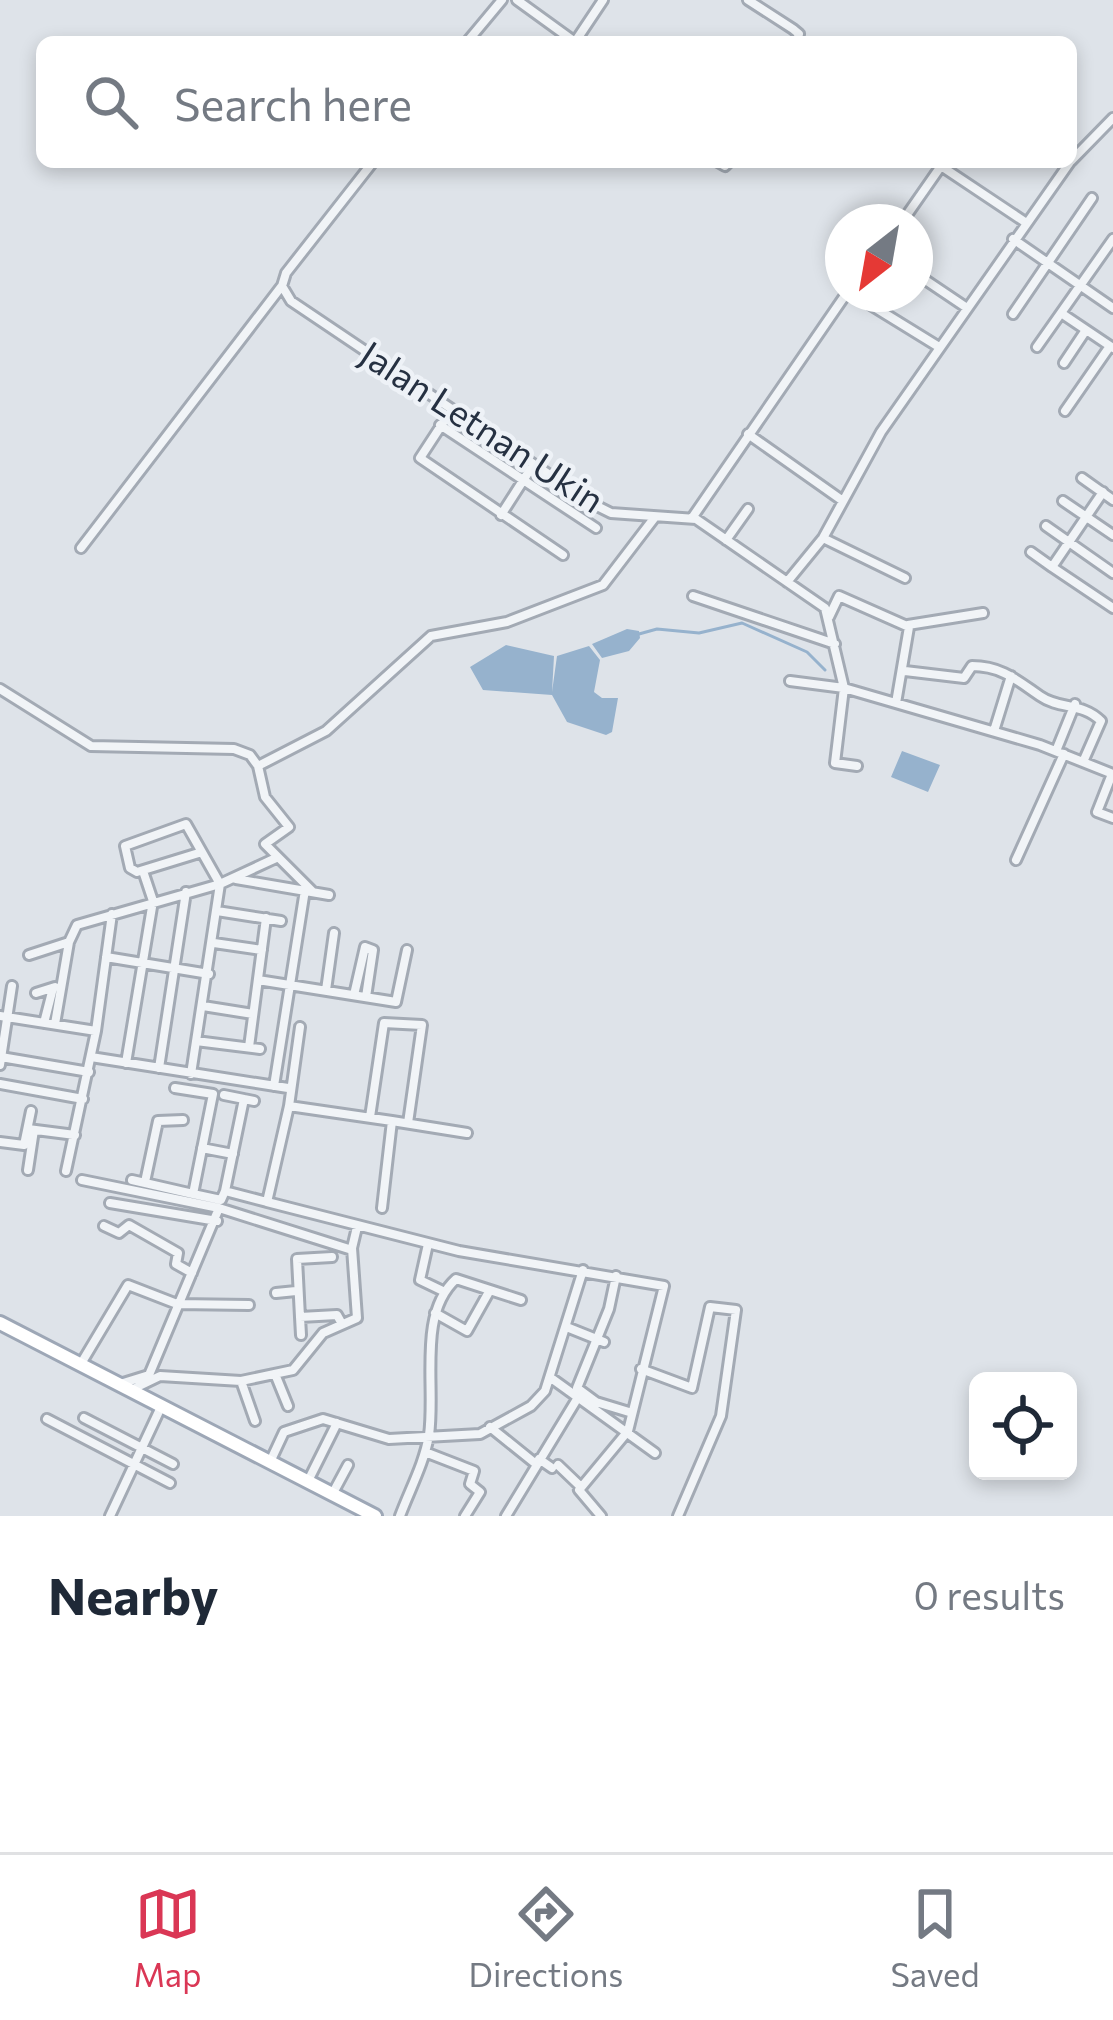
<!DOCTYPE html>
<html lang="en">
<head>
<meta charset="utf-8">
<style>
  :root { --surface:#fff; --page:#f2f2f3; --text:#1f2937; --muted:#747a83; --line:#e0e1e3; --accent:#da3755 }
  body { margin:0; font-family:Commissioner,sans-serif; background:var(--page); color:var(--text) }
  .controls { position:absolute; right:36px; bottom:36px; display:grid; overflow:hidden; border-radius:18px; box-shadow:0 6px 18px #0003 }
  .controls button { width:108px; height:108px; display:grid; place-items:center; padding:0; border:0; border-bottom:3px solid var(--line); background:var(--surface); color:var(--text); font:60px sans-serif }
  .compass { position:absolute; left:825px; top:204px; width:108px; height:108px; border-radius:50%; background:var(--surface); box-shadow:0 6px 18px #0003; rotate:211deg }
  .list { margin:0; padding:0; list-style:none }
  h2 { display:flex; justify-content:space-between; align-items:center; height:156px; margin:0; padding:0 48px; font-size:51px }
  h2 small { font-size:39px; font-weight:400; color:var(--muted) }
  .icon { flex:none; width:66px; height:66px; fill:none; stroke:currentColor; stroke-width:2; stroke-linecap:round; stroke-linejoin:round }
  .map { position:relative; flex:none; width:1113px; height:1516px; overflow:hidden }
  .search { position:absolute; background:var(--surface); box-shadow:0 6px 18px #0003; left:36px; right:36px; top:36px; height:132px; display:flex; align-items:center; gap:30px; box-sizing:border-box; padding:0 42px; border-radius:18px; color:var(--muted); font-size:45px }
  .sheet { height:336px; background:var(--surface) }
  nav { display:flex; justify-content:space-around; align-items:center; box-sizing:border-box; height:168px; border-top:3px solid var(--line); background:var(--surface); font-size:33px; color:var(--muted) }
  nav a { display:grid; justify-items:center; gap:6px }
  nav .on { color:var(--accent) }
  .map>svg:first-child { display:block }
  .water { fill:#96b2cd }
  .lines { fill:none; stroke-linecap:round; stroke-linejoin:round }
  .stream { stroke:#96b2cd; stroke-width:3 }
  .minor-casing { stroke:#a3aab4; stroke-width:14 }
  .primary-casing { stroke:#9da7b6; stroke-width:18 }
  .minor { stroke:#f1f4f7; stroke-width:8 }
  .primary { stroke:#fff; stroke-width:12 }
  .labels { text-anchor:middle; stroke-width:9; stroke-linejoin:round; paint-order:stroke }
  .street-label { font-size:36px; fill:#263142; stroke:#eef2f7 }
</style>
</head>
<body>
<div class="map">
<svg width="1113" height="1516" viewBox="0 0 1113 1516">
  <rect width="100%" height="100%" fill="#dee3e9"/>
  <path class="water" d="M627 629 639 631 640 638 629 651 602 658 592 644Z
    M506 645 554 656 552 692 557 656 589 646 600 660 594 692 602 698H618L612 732 606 735 567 722 552 695 483 690 470 667Z
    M902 751 940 765 928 792 891 777Z"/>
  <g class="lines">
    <path class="stream" d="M639 634 657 629 699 633 742 623 807 652 825 670"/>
    <g class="minor-casing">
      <path id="minor" d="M517 0 575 42
        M748 0 793 29 799 34 796 42
        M467 42 502 0
        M575 42 603 0
        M1071 161 1113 118
        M373 162 286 273 282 286 291 301 593 504 611 513 696 519 825 608 844 688 1040 745 1113 774
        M718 162 725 166 729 162
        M902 222 941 166 1025 222
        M1013 239 1113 308
        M915 273 967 308
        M853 294 939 347
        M1061 313 1113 348
        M1013 314 1092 198
        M1037 347 1113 239
        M1064 363 1086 330
        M452 409 420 458 563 555
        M1065 411 1110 346
        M440 425 596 528
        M748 434 843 501
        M1082 478 1113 500
        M1103 492 1052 567 1113 608
        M1063 501 1113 535
        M501 515 533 465
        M692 518 846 294
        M1046 526 1113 573
        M823 538 905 578
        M726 540 748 509
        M81 548 281 287
        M1031 552 1052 567
        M787 582 823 538 881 432 1070 162
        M693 596 835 644
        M829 617 839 596 909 627 896 703
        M908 625 983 613
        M905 671 964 678 972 666C1002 666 1018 681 1040 696 1060 710 1082 702 1101 721L1083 762
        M790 681 844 688 835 763 857 766
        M0 689 91 746 234 749 250 755 258 766 326 731 431 636 507 622 603 585 655 517
        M994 731 1011 676
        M1056 751 1075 704
        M258 766 265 797 289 827 265 844 313 892
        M1112 774 1097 812 1113 818
        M1016 860 1064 754
        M236 879 329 895
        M217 911 281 921
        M214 943 262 950
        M29 955 69 942
        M106 957 209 974
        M258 980 396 1002 407 950
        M326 990 334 933
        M36 993 55 987
        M354 995 365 947 373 950 366 997
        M203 1006 253 1014
        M0 1016 96 1031
        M44 1023 53 988
        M55 1024 69 942 77 925 220 884 276 858
        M196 1041 260 1049
        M249 1047 266 918
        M1 1057 89 1072
        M91 1057 288 1088
        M126 1063 153 901 143 871
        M0 1065 12 986
        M159 1068 186 892
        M191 1074 220 884 186 824 125 846 130 868 137 872 202 852
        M0 1084 83 1099
        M274 1086 305 890
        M175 1088 213 1094 193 1194 221 1200 225 1191
        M224 1095 254 1101
        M244 1099 225 1191 267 1202
        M289 1106 300 1027
        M370 1117 384 1023 422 1025 408 1123
        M392 1121 467 1133
        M28 1129 75 1135
        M0 1142 24 1145
        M24 1145 31 1111
        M202 1148 233 1154
        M28 1170 34 1130
        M66 1171 96 1031 112 914
        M82 1180 219 1208 149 1375 120 1384
        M132 1180 193 1194
        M145 1182 158 1121 183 1120
        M110 1203 217 1221
        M219 1208 352 1250
        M382 1208 392 1121 289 1106 267 1202 459 1251 664 1286 628 1431 579 1490 601 1516
        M104 1226 119 1233 129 1225 178 1253 176 1264 192 1273
        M428 1244 420 1280 445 1292
        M332 1257 297 1259 300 1317 337 1315 342 1324
        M616 1276 609 1309 577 1388 596 1402 629 1412
        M276 1293 296 1291
        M435 1313 467 1331 490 1290
        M300 1317 301 1335
        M569 1328 604 1342
        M82 1362 128 1285 177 1304 249 1305
        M641 1369 692 1388 710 1307 736 1310 721 1416 678 1516
        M275 1374 288 1406
        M551 1378 655 1453
        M241 1381 255 1421
        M131 1390 160 1376 241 1381 293 1370 323 1333 357 1318 352 1248 357 1227
        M84 1418 173 1464
        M47 1419 170 1483
        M490 1427 536 1464
        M425 1452 474 1471 470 1484 480 1492 465 1516
        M539 1459 552 1468
        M270 1462 284 1432 323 1419 389 1439 480 1434 531 1406 545 1391 583 1270
        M558 1465 581 1487
        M309 1479 337 1423
        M334 1491 348 1465
        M110 1516 161 1407
        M400 1516C410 1489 424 1464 429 1435 436 1386 417 1314 456 1279L521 1300
        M506 1516 577 1399"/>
    </g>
    <g class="primary-casing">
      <path id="primary" d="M0 1323 375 1516"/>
    </g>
    <use href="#minor" class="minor"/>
    <use href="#primary" class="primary"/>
  </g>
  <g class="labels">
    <g class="street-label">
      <text transform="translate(482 427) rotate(33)" y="13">Jalan Letnan Ukin</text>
    </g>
  </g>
</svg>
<div class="controls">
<button><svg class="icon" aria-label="locate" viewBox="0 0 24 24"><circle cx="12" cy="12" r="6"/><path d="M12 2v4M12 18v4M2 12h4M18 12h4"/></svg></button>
</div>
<svg class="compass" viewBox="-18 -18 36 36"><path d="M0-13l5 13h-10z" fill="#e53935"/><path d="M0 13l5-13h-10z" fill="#747a83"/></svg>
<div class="search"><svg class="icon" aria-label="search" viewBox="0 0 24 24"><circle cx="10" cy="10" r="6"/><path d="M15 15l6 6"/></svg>Search here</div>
</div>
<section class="sheet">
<h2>Nearby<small>0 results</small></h2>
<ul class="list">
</ul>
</section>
<nav>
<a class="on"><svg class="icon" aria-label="map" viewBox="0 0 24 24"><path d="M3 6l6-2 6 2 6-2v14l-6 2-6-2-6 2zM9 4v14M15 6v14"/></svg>Map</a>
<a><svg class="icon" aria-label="directions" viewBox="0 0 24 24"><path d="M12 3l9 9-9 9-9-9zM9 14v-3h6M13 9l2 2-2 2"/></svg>Directions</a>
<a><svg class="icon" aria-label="saved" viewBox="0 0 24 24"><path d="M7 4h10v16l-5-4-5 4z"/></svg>Saved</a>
</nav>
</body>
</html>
